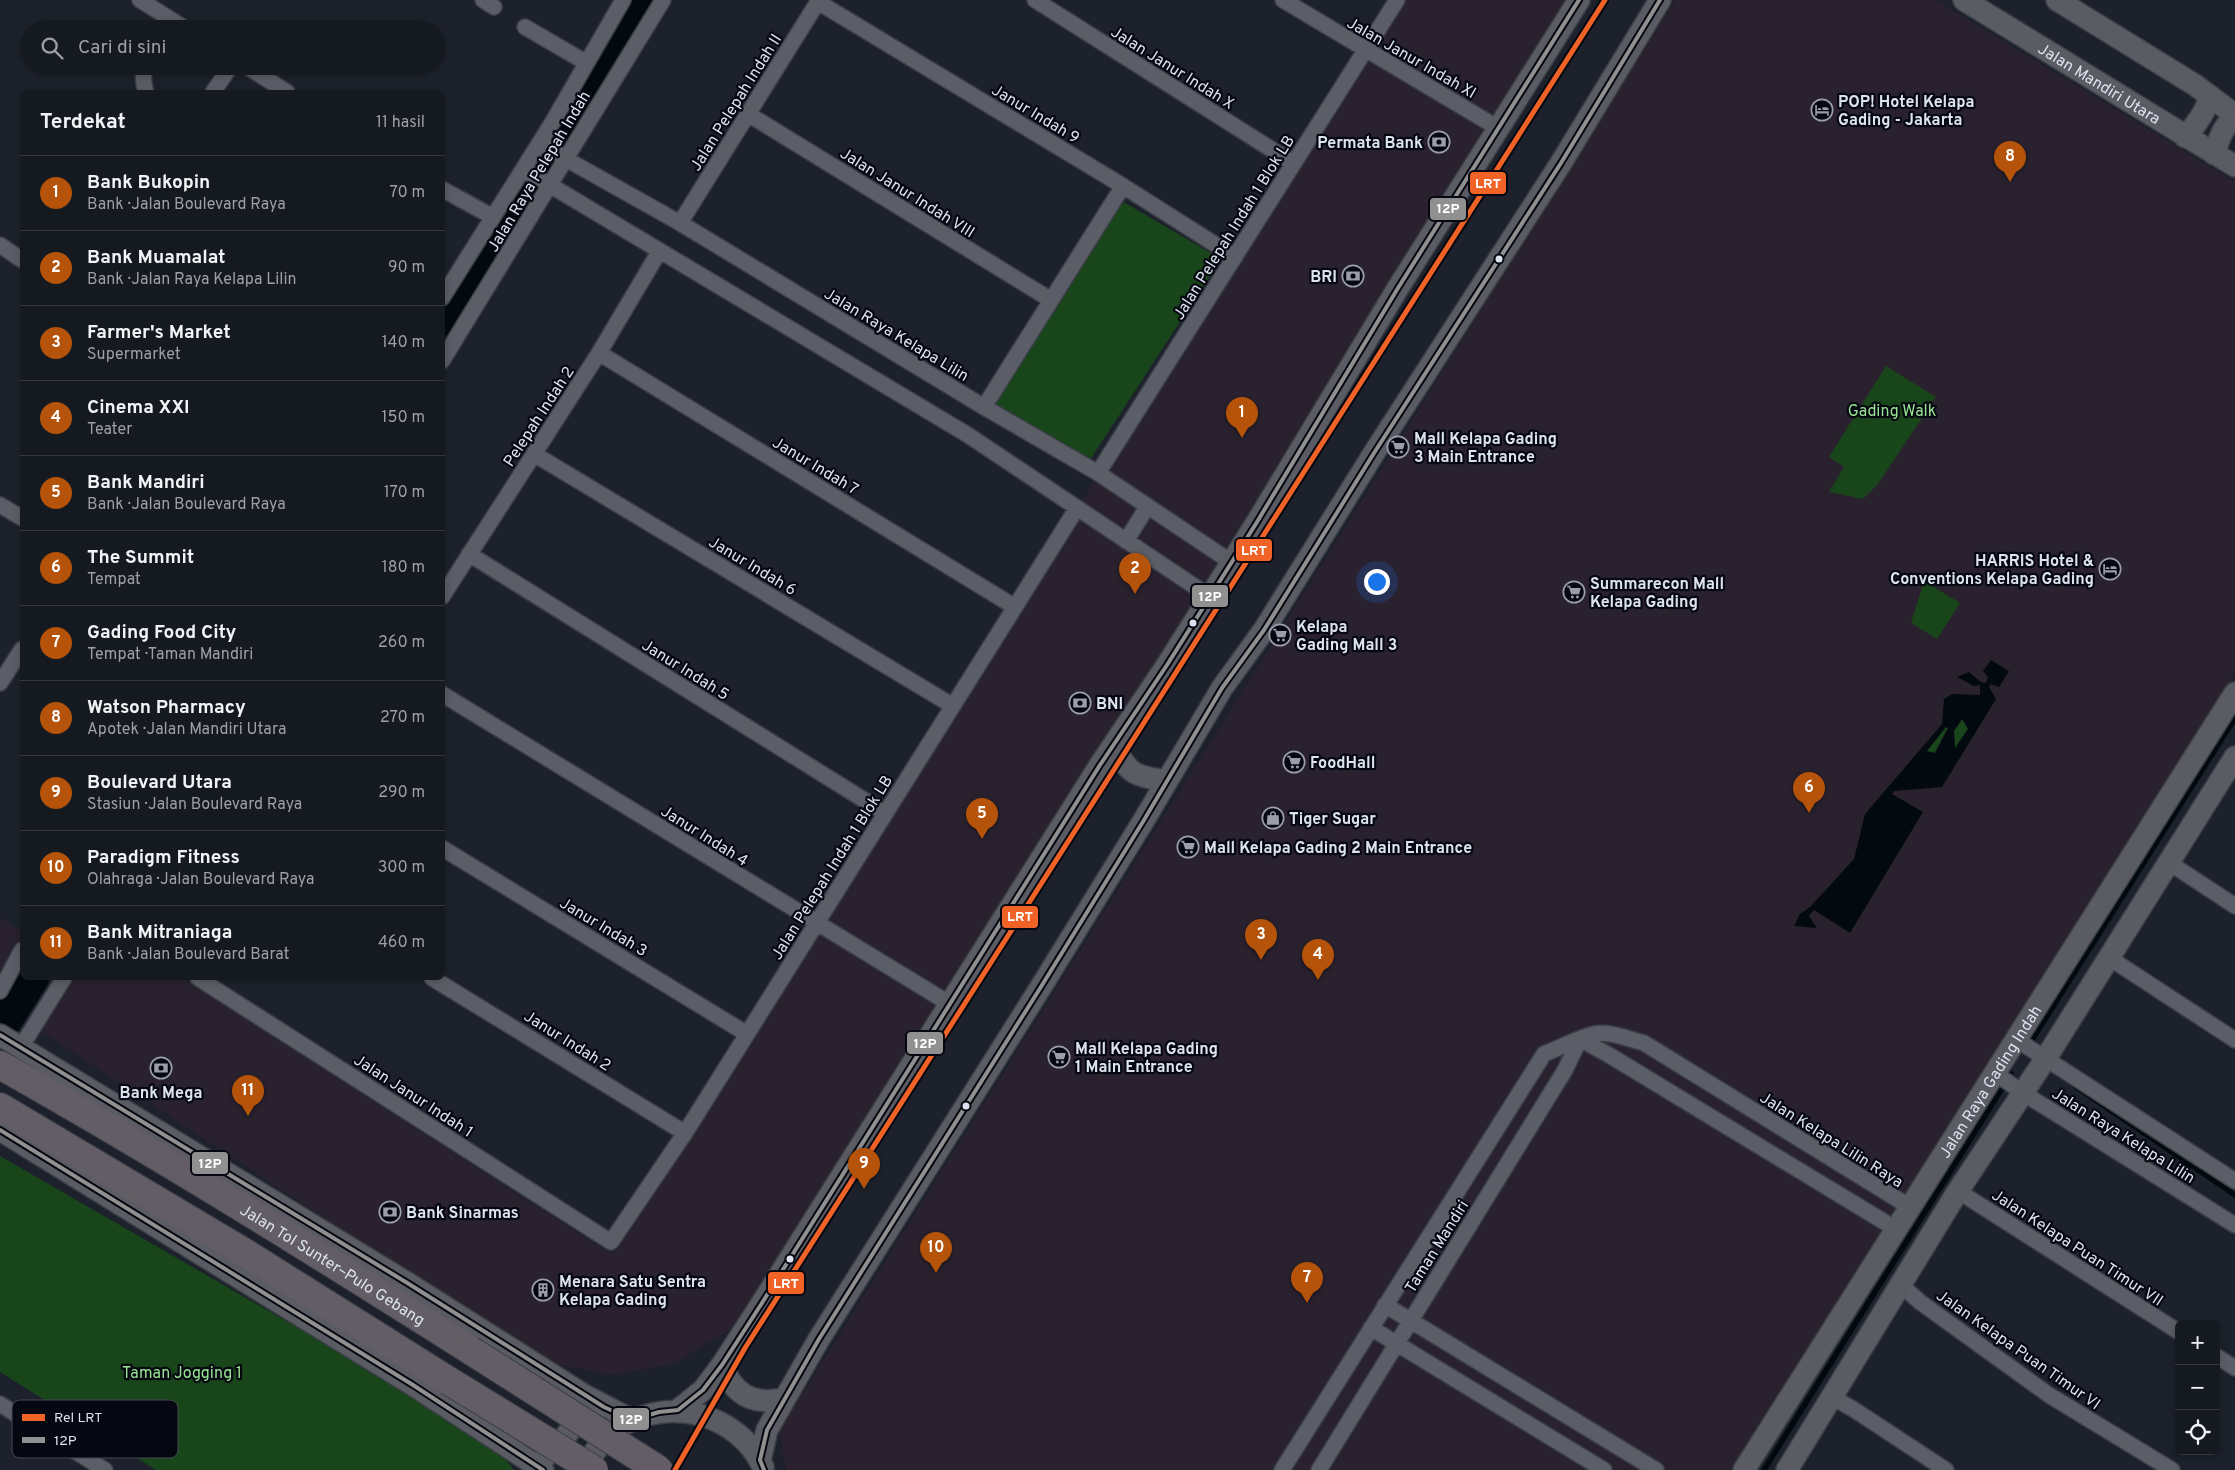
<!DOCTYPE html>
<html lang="id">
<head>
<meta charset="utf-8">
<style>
  :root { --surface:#151920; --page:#1e2229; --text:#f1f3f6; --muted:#9da0a5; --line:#34383e; --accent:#b45309 }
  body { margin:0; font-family:Overpass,sans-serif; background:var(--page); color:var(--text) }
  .controls { position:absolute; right:15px; bottom:15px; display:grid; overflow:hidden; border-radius:8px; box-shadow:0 2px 8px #0003 }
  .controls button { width:45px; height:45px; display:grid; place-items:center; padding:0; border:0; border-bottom:1px solid var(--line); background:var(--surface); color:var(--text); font:25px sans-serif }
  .you { position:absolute; left:1376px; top:581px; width:18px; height:18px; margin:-12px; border:4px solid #fff; border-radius:50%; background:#1a73e8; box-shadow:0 0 0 8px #1a73e833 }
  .badge { display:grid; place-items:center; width:32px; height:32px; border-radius:50%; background:var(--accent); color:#fff; font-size:16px; font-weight:700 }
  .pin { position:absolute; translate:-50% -41px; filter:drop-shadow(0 1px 2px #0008) }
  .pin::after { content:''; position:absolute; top:26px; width:18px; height:15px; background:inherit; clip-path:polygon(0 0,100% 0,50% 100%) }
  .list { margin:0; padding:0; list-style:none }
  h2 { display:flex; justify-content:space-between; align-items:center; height:65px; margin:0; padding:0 20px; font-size:21px }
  h2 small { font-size:16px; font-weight:400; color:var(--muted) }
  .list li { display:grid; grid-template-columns:32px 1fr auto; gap:15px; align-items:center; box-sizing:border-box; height:75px; padding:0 20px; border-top:1px solid var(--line) }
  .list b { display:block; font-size:19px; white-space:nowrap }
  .list p { margin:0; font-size:16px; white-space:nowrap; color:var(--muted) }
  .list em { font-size:16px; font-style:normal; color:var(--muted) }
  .icon { flex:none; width:28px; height:28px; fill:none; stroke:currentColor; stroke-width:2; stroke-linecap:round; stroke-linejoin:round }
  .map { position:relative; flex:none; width:2235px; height:1470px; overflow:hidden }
  .search { position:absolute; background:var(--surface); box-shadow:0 2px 8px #0003; left:20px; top:20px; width:425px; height:55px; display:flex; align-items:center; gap:12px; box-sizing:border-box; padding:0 18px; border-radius:28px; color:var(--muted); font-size:19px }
  .panel { position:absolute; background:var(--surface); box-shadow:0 2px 8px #0003; left:20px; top:90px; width:425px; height:890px; border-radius:8px }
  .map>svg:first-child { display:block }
  .commercial { fill:#2a212f }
  .green { fill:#19451a }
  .water { fill:#030a0f; fill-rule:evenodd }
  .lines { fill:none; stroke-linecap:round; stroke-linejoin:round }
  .stream { stroke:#030a0f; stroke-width:5.5 }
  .river { stroke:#030a0f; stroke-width:32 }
  .street-casing { stroke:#3a3e47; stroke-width:18 }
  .secondary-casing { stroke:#3a3e47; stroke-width:24 }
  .highway-casing { stroke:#3a3e47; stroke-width:30 }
  .street { stroke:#5b5e66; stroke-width:15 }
  .secondary { stroke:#5b5c63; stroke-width:21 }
  .highway { stroke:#635d65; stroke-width:28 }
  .highway-bridge-casing { stroke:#3a3e47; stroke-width:30; stroke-linecap:butt }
  .highway-bridge { stroke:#635d65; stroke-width:28 }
  .bus-1-casing { stroke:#060811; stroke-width:8 }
  .bus-1 { stroke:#909090; stroke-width:4 }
  .rail-1-casing { stroke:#060811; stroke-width:9 }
  .rail-1 { stroke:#f16227; stroke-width:5 }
  .bus-dot { fill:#dce2ef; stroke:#060811; stroke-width:2 }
  .labels { text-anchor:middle; stroke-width:4.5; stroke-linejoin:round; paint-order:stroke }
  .street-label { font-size:16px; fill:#dce2ef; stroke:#060811 }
  .poi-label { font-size:16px; font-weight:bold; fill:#dce2ef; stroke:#060811; text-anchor:start }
  .park-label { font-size:16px; fill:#99e494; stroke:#060811 }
  .key { fill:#060811; stroke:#464954; stroke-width:1 }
  .key-label { font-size:14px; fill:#dce2ef }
  .line-badge { stroke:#060811; stroke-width:2 }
  .badge-label { font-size:14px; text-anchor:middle; font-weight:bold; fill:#fff }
</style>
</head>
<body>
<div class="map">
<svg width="2235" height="1470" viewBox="0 0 2235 1470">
  <rect width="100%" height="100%" fill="#1c212b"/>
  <path class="commercial" d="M1396 0H1567L765 1289 728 1331 673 1364 611 1375 541 1361 33 1026 63 978H182L611 1254Z
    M1675 0H1936L2235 182V674L1731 1470H786L779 1431Z
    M0 918 22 932V942L0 979Z"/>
  <path class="green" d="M1120 200 1221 259 1088 463 987 404Z
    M1886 366 1936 397 1878 484 1863 499 1829 492 1844 467 1829 457Z
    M1924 581 1960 603 1937 639 1911 623Z
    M1963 718 1968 729 1955 749 1954 731Z
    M1946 727 1948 728 1934 754 1926 751Z
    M0 1156 489 1438 514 1470H156L0 1372Z"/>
  <path class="water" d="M1991 660 2009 671 1999 687 1991 684 1989 687 1996 699 1942 787 1894 791 1892 794 1923 812 1850 933 1814 910 1809 916 1817 928 1794 926 1800 914 1810 907 1854 859 1865 814 1942 724 1944 699 1952 694 1980 695V685L1974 686 1957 677 1969 672 1981 682 1986 683 1988 677 1983 671ZM1962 719 1968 729 1955 748 1954 731ZM1946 727 1948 728 1935 753 1927 751Z"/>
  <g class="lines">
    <path class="stream" d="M2032 1040 2235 718
      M2075 1086 2235 1195
      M1764 1470 2011 1074"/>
    <path class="river" d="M442 326 646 0
      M0 1030 33 978"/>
    <g class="street-casing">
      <path id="street" d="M140 0 186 29
        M483 0 494 7
        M1035 0 1293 163
        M1283 0 1498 128
        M818 2 1123 186 1235 257
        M525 27 585 62
        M246 66 287 92
        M146 92C143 83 142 75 146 66
        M213 92 231 66
        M748 114 1051 300
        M540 142 566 159 680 223 984 407 1098 473 1231 562
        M523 169 968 435 1209 596
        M442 189 493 217
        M680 223 819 0
        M0 245 22 260
        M442 298 552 123 623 0
        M599 353 1015 607
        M442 361 663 0
        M984 407 1123 186
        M534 454 953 706
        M1098 473 1397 0
        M0 505 22 518
        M1126 541 1147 507
        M469 554 885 813
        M442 597 599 353 659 252
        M0 683 22 649
        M442 694 950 1004
        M442 848 747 1034
        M2168 862 2235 906
        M2108 957 2235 1040
        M198 978 611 1242 685 1133 1077 508
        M432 978 685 1133
        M0 991 22 950
        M1580 1039 1609 1055 1896 1229
        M2017 1040 2235 1181
        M21 1047 64 978
        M1995 1073 2023 1093 2235 1225
        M1958 1191 2179 1332
        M1901 1285 1920 1302 2049 1395 2172 1470
        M1385 1305 1656 1470
        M1371 1328 1604 1470
        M2216 1356 2235 1368
        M1832 1397 1853 1409 1946 1470
        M0 1404 105 1470
        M1282 1470 1544 1054C1560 1048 1577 1038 1594 1034 1609 1031 1629 1039 1644 1043L1910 1207
        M1319 1470 1565 1070 1580 1039"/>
    </g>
    <g class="secondary-casing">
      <g id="secondary">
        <path id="s1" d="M1964 0 2235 166"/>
        <path d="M2057 0 2195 85 2235 115"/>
        <path d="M2185 137C2196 125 2206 112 2210 96"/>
        <path d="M2214 154C2218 143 2223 123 2235 119"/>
        <path d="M1117 752C1130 774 1136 776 1161 780"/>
        <path d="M0 1035 409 1284 584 1395 632 1420"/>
        <path d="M0 1130 413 1385 543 1470"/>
        <path d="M722 1365C734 1395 752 1405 783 1399"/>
        <path d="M678 1410 703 1390 722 1365 762 1303 1100 765 1167 665 1257 522 1398 288 1579 0"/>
        <path d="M545 1457C563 1443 576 1425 582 1403"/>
        <path d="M760 1460 767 1430 819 1339 1039 990 1144 820 1222 688 1264 630 1374 453 1561 163 1660 0"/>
        <path d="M584 1470C593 1453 603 1437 620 1427 669 1396 738 1413 763 1467"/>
        <path id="s2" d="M1744 1470 2235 693"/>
        <path d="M1787 1470 1958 1191 2046 1058 2235 757"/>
      </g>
    </g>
    <g class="highway-casing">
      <g id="highway">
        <path id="s3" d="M0 1065C160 1155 315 1252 470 1350"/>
        <path d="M0 1107 247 1254 449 1381"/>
      </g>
    </g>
    <use href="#street" class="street"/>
    <use href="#secondary" class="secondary"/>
    <use href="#highway" class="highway"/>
    <g class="highway-bridge-casing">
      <path id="highway-bridge" d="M470 1350 659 1470
        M449 1381 594 1470"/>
    </g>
    <use href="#highway-bridge" class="highway-bridge"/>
    <g class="bus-1-casing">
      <path id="bus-1" d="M0 1035 409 1284 604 1407 632 1420 659 1412 678 1410 703 1390 722 1365 762 1303 1100 765 1167 665 1257 522 1398 288 1579 0
        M0 1130 413 1385 543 1470
        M764 1470 760 1460 767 1430 819 1339 1039 990 1144 820 1222 688 1264 630 1374 453 1561 163 1660 0"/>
    </g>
    <use href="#bus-1" class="bus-1"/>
    <g class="rail-1-casing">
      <path id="rail-1" d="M675 1470 745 1348 1605 0"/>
    </g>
    <use href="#rail-1" class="rail-1"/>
  </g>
  <defs>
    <g id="hotel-ring" transform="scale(1.125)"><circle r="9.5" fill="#060811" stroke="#999eaa" stroke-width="1.5"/><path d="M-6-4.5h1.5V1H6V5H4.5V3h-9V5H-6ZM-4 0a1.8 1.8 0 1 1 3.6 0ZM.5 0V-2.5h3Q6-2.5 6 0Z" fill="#999eaa"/></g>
    <g id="bank-ring" transform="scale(1.125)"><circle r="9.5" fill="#060811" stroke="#999eaa" stroke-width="1.5"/><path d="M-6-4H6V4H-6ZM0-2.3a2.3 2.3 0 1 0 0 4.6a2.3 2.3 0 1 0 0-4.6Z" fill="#999eaa"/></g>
    <g id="supermarket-ring" transform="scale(1.125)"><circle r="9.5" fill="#060811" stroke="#999eaa" stroke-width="1.5"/><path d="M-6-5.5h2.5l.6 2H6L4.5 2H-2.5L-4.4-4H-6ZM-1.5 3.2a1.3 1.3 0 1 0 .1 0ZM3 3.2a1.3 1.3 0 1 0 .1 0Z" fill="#999eaa"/></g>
    <g id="shop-ring" transform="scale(1.125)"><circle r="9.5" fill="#060811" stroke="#999eaa" stroke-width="1.5"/><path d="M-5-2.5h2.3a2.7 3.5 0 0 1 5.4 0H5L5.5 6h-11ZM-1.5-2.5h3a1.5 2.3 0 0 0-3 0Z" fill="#999eaa"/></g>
    <g id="building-ring" transform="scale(1.125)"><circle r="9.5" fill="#060811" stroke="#999eaa" stroke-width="1.5"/><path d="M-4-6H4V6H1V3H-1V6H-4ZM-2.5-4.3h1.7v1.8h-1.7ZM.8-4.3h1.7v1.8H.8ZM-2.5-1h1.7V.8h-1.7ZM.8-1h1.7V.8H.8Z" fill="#999eaa"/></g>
  </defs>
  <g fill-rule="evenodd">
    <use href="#hotel-ring" x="1822" y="110"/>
    <use href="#bank-ring" x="1439" y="142"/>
    <use href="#bank-ring" x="1353" y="276"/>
    <use href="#supermarket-ring" x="1398" y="447"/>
    <use href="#hotel-ring" x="2110" y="569"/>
    <use href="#supermarket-ring" x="1574" y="592"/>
    <use href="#supermarket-ring" x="1280" y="635"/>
    <use href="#bank-ring" x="1080" y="703"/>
    <use href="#supermarket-ring" x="1294" y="762"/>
    <use href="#shop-ring" x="1273" y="818"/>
    <use href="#supermarket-ring" x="1188" y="847"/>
    <use href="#supermarket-ring" x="1059" y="1057"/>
    <use href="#bank-ring" x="161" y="1068"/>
    <use href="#bank-ring" x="390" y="1212"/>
    <use href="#building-ring" x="543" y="1290"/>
  </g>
  <g class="bus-dot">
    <circle cx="1499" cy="259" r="4.5"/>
    <circle cx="1193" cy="623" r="4.5"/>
    <circle cx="966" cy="1106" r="4.5"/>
    <circle cx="790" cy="1259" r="4.5"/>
  </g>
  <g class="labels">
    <g class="street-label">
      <text transform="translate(1412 57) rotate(30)" y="6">Jalan Janur Indah XI</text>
      <text transform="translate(1173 67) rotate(32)" y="6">Jalan Janur Indah X</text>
      <text dy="6" stroke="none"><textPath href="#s1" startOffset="159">Jalan Mandiri Utara</textPath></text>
      <text transform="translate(735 102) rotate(-58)" y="6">Jalan Pelepah Indah II</text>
      <text transform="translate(1036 113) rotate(31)" y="6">Janur Indah 9</text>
      <text transform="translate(538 171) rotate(-59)" y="6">Jalan Raya Pelepah Indah</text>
      <text transform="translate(908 192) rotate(32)" y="6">Jalan Janur Indah VIII</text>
      <text transform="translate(1233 227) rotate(-58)" y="6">Jalan Pelepah Indah 1 Blok LB</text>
      <text transform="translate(897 334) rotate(31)" y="6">Jalan Raya Kelapa Lilin</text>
      <text transform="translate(538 416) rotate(-57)" y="6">Pelepah Indah 2</text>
      <text transform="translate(816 465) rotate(31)" y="6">Janur Indah 7</text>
      <text transform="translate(753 565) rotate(31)" y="6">Janur Indah 6</text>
      <text transform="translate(686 669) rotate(32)" y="6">Janur Indah 5</text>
      <text transform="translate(705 835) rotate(32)" y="6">Janur Indah 4</text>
      <text transform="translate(831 867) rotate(-58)" y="6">Jalan Pelepah Indah 1 Blok LB</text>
      <text transform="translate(604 926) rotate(31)" y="6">Janur Indah 3</text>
      <text transform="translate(568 1040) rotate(32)" y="6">Janur Indah 2</text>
      <text dy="6" stroke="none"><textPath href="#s2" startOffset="460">Jalan Raya Gading Indah</textPath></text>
      <text transform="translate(414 1095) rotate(33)" y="6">Jalan Janur Indah 1</text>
      <text transform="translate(2124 1135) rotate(32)" y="6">Jalan Raya Kelapa Lilin</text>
      <text transform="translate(1832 1139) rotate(32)" y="6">Jalan Kelapa Lilin Raya</text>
      <text transform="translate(1436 1246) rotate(-58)" y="6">Taman Mandiri</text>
      <text transform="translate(2078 1247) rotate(33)" y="6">Jalan Kelapa Puan Timur VII</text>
      <text dy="6" stroke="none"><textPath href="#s3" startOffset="388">Jalan Tol Sunter–Pulo Gebang</textPath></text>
      <text transform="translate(2019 1349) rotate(35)" y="6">Jalan Kelapa Puan Timur VI</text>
    </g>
    <g class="poi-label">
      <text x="1838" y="107">POP! Hotel Kelapa<tspan x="1838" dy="18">Gading - Jakarta</tspan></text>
      <text x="1423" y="148" text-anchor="end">Permata Bank</text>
      <text x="1337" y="282" text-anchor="end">BRI</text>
      <text x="1414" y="444">Mall Kelapa Gading<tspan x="1414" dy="18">3 Main Entrance</tspan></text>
      <text x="2094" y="566" text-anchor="end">HARRIS Hotel &amp;<tspan x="2094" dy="18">Conventions Kelapa Gading</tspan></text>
      <text x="1590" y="589">Summarecon Mall<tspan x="1590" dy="18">Kelapa Gading</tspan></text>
      <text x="1296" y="632">Kelapa<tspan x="1296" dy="18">Gading Mall 3</tspan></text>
      <text x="1096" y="709">BNI</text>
      <text x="1310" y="768">FoodHall</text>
      <text x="1289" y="824">Tiger Sugar</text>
      <text x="1204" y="853">Mall Kelapa Gading 2 Main Entrance</text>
      <text x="1075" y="1054">Mall Kelapa Gading<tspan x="1075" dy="18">1 Main Entrance</tspan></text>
      <text x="161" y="1098" text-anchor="middle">Bank Mega</text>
      <text x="406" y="1218">Bank Sinarmas</text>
      <text x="559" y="1287">Menara Satu Sentra<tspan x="559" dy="18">Kelapa Gading</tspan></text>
    </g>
    <g class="park-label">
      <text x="1892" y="416">Gading Walk</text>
      <text x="182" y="1378">Taman Jogging 1</text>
    </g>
  </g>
  <rect x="12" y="1400" width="166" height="58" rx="8" class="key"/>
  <rect x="22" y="1414" width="23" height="7" fill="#f16227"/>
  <rect x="22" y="1437" width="23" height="6" fill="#909090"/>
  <g class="key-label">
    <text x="54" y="1422">Rel LRT</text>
    <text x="54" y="1445">12P</text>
  </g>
  <g class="line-badge">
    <rect x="1469" y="171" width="38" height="24" rx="5" fill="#f16227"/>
    <rect x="1429" y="197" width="38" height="24" rx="5" fill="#909090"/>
    <rect x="1235" y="538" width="38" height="24" rx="5" fill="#f16227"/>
    <rect x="1191" y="584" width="38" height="24" rx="5" fill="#909090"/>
    <rect x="1001" y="905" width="38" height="24" rx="5" fill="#f16227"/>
    <rect x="906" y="1031" width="38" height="24" rx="5" fill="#909090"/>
    <rect x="191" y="1151" width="38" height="24" rx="5" fill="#909090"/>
    <rect x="767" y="1271" width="38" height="24" rx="5" fill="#f16227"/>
    <rect x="612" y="1407" width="38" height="24" rx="5" fill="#909090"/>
  </g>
  <g class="badge-label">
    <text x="1488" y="188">LRT</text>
    <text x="1448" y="213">12P</text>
    <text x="1254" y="555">LRT</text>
    <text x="1210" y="601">12P</text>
    <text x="1020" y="921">LRT</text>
    <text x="925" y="1048">12P</text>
    <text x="210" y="1168">12P</text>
    <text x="786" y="1288">LRT</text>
    <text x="631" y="1424">12P</text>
  </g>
</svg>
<div class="controls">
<button>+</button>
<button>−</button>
<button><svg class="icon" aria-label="locate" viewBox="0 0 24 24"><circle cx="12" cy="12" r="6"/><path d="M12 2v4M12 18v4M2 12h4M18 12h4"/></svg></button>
</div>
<div class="you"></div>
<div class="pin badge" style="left:1242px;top:438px">1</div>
<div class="pin badge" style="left:1135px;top:594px">2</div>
<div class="pin badge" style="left:1261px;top:960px">3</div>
<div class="pin badge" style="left:1318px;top:980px">4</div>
<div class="pin badge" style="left:982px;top:839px">5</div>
<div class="pin badge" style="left:1809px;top:813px">6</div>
<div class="pin badge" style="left:1307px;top:1303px">7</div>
<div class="pin badge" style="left:2010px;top:182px">8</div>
<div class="pin badge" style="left:864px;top:1189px">9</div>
<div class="pin badge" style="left:936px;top:1273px">10</div>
<div class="pin badge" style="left:248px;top:1116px">11</div>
<div class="search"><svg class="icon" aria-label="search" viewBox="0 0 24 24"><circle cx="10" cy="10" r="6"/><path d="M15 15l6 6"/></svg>Cari di sini</div>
<section class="panel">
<h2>Terdekat<small>11 hasil</small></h2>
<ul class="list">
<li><span class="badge">1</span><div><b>Bank Bukopin</b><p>Bank · Jalan Boulevard Raya</p></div><em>70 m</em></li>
<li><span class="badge">2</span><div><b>Bank Muamalat</b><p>Bank · Jalan Raya Kelapa Lilin</p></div><em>90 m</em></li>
<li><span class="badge">3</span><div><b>Farmer's Market</b><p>Supermarket</p></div><em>140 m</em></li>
<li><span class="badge">4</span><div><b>Cinema XXI</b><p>Teater</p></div><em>150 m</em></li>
<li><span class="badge">5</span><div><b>Bank Mandiri</b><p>Bank · Jalan Boulevard Raya</p></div><em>170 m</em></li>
<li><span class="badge">6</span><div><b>The Summit</b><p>Tempat</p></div><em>180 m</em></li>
<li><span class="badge">7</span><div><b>Gading Food City</b><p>Tempat · Taman Mandiri</p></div><em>260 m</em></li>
<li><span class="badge">8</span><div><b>Watson Pharmacy</b><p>Apotek · Jalan Mandiri Utara</p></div><em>270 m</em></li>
<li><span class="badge">9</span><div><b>Boulevard Utara</b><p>Stasiun · Jalan Boulevard Raya</p></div><em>290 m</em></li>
<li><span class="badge">10</span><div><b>Paradigm Fitness</b><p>Olahraga · Jalan Boulevard Raya</p></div><em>300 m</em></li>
<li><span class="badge">11</span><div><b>Bank Mitraniaga</b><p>Bank · Jalan Boulevard Barat</p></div><em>460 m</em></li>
</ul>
</section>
</div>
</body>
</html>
